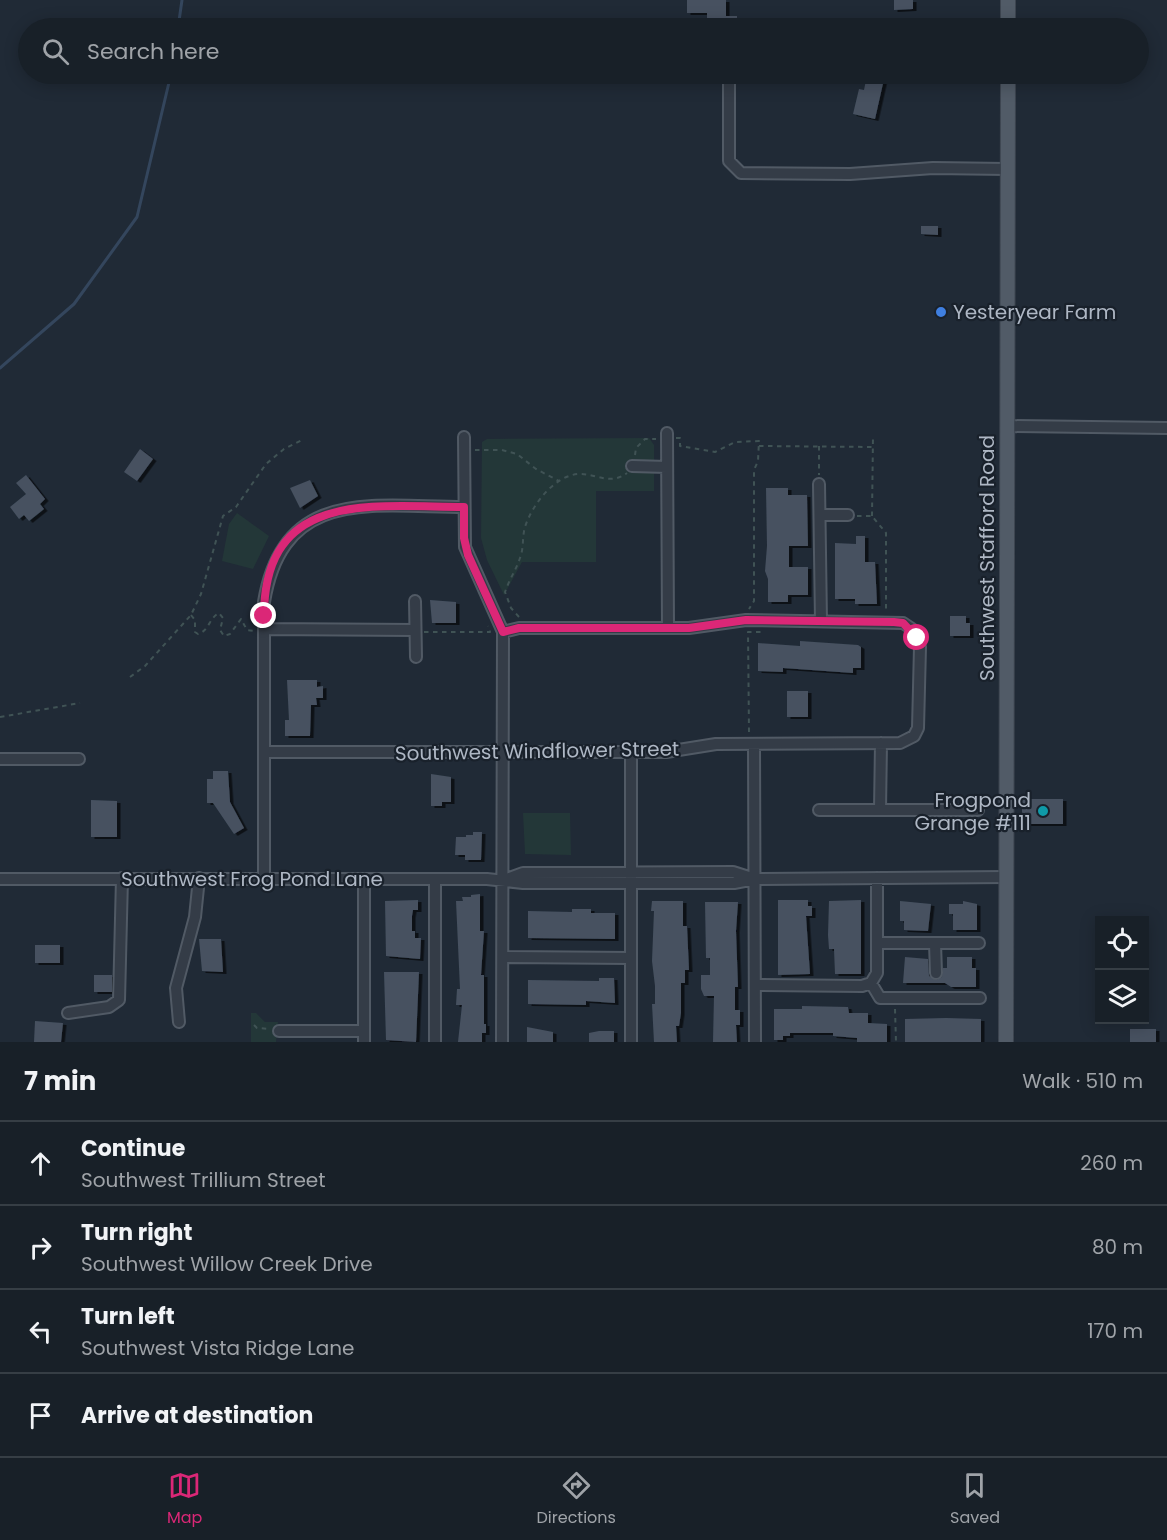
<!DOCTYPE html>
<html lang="en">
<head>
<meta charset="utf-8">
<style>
  :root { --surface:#182028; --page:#212830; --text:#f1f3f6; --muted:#9fa3a8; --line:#363e45; --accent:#db2777 }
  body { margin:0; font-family:Poppins,sans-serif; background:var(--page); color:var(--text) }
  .controls { position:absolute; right:18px; bottom:18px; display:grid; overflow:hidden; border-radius:0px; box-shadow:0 3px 15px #0003 }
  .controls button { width:54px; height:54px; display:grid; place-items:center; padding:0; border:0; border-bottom:2px solid var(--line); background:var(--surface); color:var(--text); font:30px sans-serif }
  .stop { position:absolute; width:18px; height:18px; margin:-14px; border:4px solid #db2777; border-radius:50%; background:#fff }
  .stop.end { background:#db2777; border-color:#fff; box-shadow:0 2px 6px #0008 }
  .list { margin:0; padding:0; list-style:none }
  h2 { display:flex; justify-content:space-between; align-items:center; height:78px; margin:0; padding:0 24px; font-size:26px }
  h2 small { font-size:20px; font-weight:400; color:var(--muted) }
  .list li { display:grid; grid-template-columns:39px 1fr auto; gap:18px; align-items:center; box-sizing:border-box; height:84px; padding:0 24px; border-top:2px solid var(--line) }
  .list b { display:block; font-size:22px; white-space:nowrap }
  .list p { margin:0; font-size:20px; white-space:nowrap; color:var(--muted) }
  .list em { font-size:20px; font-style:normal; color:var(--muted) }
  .icon { flex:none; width:33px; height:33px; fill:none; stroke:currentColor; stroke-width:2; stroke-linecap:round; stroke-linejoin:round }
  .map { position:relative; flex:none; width:1167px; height:1042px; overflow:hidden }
  .search { position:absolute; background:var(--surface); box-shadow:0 3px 15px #0003; left:18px; right:18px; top:18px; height:66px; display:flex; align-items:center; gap:15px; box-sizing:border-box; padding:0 21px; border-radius:33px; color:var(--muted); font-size:22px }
  .sheet { height:414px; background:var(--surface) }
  nav { display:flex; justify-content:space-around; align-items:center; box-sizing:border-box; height:84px; border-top:2px solid var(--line); background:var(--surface); font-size:16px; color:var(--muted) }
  nav a { display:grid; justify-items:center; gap:3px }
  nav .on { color:var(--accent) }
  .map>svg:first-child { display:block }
  .green { fill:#233738 }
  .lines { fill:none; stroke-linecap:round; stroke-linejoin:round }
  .stream { stroke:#34465d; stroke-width:3 }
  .building { fill:#465160; filter:url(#shadow) }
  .minor-casing { stroke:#515a65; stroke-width:14 }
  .major-casing { stroke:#3d4550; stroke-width:16 }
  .path { stroke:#405355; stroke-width:2; stroke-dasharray:4.5 4.5; stroke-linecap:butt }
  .minor { stroke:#343c47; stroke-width:10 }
  .major { stroke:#515b67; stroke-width:14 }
  .route { stroke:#db2777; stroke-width:8 }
  .shop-dot { fill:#3f7fe0; stroke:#19212b; stroke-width:2 }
  .culture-dot { fill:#0f9aa8; stroke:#19212b; stroke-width:2 }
  .labels { text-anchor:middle; stroke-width:4.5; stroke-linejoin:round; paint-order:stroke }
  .poi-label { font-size:20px; fill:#aeb7c4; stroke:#19212b; text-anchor:start }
  .street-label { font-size:20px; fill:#aeb7c4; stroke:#19212b }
</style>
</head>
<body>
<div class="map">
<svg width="1167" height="1042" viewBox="0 0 1167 1042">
  <defs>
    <filter id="shadow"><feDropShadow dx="3.5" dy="2" stdDeviation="0" flood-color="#0009"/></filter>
  </defs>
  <rect width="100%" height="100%" fill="#202a36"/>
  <path class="green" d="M649 438 654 445V491H596V562H522L504 595 487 560 481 538 482 442 487 439Z
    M237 513 269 536 253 569 222 561 229 524Z
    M523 813H570L571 855 525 854Z
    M251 1013H256L265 1022H278L276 1042H251Z"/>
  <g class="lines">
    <path class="stream" d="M178 28 182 0
      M0 368 74 304 137 217 171 74"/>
  </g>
  <path class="building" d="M687 0H726V16H737V28H707V13H687Z
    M894 0H913V9L894 10Z
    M867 75 884 79 875 119 853 114 859 89 864 90Z
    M921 226H938V235L921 234Z
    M140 449 153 459 137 481 124 472Z
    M26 475 45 499 40 504 44 509 29 521 24 515 19 519 10 507 26 494 16 483Z
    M310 480 318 496 300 508 290 488Z
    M766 488H788V495H807L808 546H789V567H808V595H788V602H768V579L765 571 767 546Z
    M856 536H865V562H875L877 604H855V599H835V543L856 544Z
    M430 600 456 602V623H432Z
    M950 616H966V623H970V636H950Z
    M800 641 858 645 861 647V668H853V673L783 668V672L758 671V643L800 646Z
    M287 680H317V687L323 686V698H316L317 705H311L310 736H285V720H289Z
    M787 691H808V717H787Z
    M213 771H228L230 802 244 828 234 834 213 803H207V779H213Z
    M431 774 451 777V802H442V806H431Z
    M1022 799H1063V824H1022Z
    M91 800 117 801V837H91Z
    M473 832H482L481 860H465V855H455L456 837H466V835H473Z
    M480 894V931H484L481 975H484V1024H486V1033H482V1042H458L462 1005H456L457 989H460L456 901H463L462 897H471V895Z
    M418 900V910H413L412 916V931H415V938H421L420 959 386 956 385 901Z
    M778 900H808V906H812V916H806L810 974 778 975Z
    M861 900V974H835L834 949H829L828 935 829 901Z
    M652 901H683V926H687L689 970H685V983H681V1013L679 1026H676L677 1042H654L652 1004H655V986L652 961 654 911H651Z
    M900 901 931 904 928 931 904 930V921H900Z
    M963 901 977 904V930H953V914H949V904H963Z
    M705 902H738L736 931 738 987H735V1010H740V1025H736L737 1042H713L714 996H704L701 989V975H710V958H706Z
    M572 909H591V913H615V939L528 938V911L572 912Z
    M199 939H221L223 972 202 971Z
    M35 945H60V963H35Z
    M905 957 928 959 929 976 936 980 942 977 943 968H947V957H972V968H976V987H951L945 983H903Z
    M384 972H419L416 1042 386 1040Z
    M94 975H112V992H94Z
    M599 978H614L615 1003 586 1001V1005L528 1004V980L599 981Z
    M802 1006 848 1007 849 1013H868V1023L887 1024V1042H857V1038L833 1036V1033H790V1036H783V1040H774V1009H802Z
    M946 1018 981 1019V1042H905V1019Z
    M35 1021 63 1023 61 1042H34Z
    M527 1027 553 1032V1042H527Z
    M1130 1029H1156V1042H1130Z
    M599 1031H614V1042H589V1033Z"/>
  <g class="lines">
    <g class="minor-casing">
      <path id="minor" d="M729 74V161L741 173 850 174 933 168 1007 169
        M1007 426 1167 428
        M667 433 668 628
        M464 437 465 547 503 632 502 1042
        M632 466 667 467
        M819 484 821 621
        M820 515H848
        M415 601 416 657
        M264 629 415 630
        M754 744 755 1042
        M264 752H666L716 744 900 743 914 736 918 728 920 647 912 629 903 623 746 620 689 628H519L503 632
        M631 752V1042
        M0 759H79
        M819 810H978
        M880 810 881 743
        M264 878V602C283 486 374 507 464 507
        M0 879H487L523 883H734L755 879 733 872 523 873 504 880
        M755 879 1007 877
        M877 943H979
        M935 943 936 973
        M503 957 631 958
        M871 983 880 998H980
        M755 985 862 986 871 983 877 973V878
        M68 1013 109 1007 119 1000 122 878
        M179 1022 176 988 195 917 199 878
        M279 1031H364
        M364 1042V879
        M435 1042V879"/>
    </g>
    <g class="major-casing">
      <path id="major" d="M1008 28V0
        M1006 1042 1008 74"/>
    </g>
    <path class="path" d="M676 438H680V446L715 452 735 442 759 441 758 461 754 470V601L749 609
      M759 446 873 447
      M819 446V475
      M475 450H502L517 454 536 469 559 481
      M635 455 636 448 645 439H656
      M857 516H872L886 533V613
      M872 516 873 436
      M191 615 195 620V632L198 634C209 631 209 618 219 613L223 618 220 630 224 636 230 634 241 619 247 630 255 631
      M519 617 511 608 505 592C509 580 516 570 520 558 524 548 522 537 525 527 532 505 554 476 578 474 596 473 610 486 627 473
      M424 632H490L488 626
      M130 677 145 666 191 615 201 594 223 516 236 507 266 464 284 449 304 439
      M0 717 80 703
      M749 732 748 632H762V629
      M895 1009 896 1042
      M254 1025 257 1028 270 1029"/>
    <use href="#minor" class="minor"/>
    <use href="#major" class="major"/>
  </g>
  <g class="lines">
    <path class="route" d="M264 616C264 488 375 507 464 507V538L468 555 503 632 519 628H689L746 620 894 622 903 623 917 638"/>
  </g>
  <circle class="shop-dot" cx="941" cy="312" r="6"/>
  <circle class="culture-dot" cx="1043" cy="811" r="6"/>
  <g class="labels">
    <g class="poi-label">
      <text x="953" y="319">Yesteryear Farm</text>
      <text x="1031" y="807" text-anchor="end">Frogpond<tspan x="1031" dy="23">Grange #111</tspan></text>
    </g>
    <g class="street-label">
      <text transform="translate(987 558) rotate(-90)" y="7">Southwest Stafford Road</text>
      <text transform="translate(537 751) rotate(-1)" y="7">Southwest Windflower Street</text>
      <text x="252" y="886">Southwest Frog Pond Lane</text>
    </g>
  </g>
</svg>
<div class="controls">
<button><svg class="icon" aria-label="locate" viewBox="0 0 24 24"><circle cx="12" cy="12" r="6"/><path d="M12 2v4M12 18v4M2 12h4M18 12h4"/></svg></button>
<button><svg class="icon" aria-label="layers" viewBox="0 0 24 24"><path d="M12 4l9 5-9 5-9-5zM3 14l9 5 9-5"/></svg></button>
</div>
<div class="stop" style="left:917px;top:638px"></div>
<div class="stop end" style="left:264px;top:616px"></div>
<div class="search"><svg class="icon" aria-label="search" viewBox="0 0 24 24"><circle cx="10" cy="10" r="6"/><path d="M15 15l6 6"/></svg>Search here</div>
</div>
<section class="sheet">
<h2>7 min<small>Walk · 510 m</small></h2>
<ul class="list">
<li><svg class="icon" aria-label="ahead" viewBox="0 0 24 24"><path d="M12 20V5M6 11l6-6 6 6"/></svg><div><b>Continue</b><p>Southwest Trillium Street</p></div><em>260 m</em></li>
<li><svg class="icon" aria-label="right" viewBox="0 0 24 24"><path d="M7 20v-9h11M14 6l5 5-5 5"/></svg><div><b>Turn right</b><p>Southwest Willow Creek Drive</p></div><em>80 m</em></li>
<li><svg class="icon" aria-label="left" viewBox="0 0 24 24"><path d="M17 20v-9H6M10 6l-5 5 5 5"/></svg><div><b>Turn left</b><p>Southwest Vista Ridge Lane</p></div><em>170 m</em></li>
<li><svg class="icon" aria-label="arrive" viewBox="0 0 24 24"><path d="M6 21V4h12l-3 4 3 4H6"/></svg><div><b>Arrive at destination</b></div></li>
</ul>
</section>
<nav>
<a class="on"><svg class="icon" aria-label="map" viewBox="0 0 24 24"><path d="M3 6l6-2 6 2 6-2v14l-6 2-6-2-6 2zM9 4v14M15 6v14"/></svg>Map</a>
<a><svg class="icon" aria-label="directions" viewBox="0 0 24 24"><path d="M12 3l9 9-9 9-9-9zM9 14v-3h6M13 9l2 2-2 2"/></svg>Directions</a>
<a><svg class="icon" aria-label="saved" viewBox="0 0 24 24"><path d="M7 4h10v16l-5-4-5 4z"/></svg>Saved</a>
</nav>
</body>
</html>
